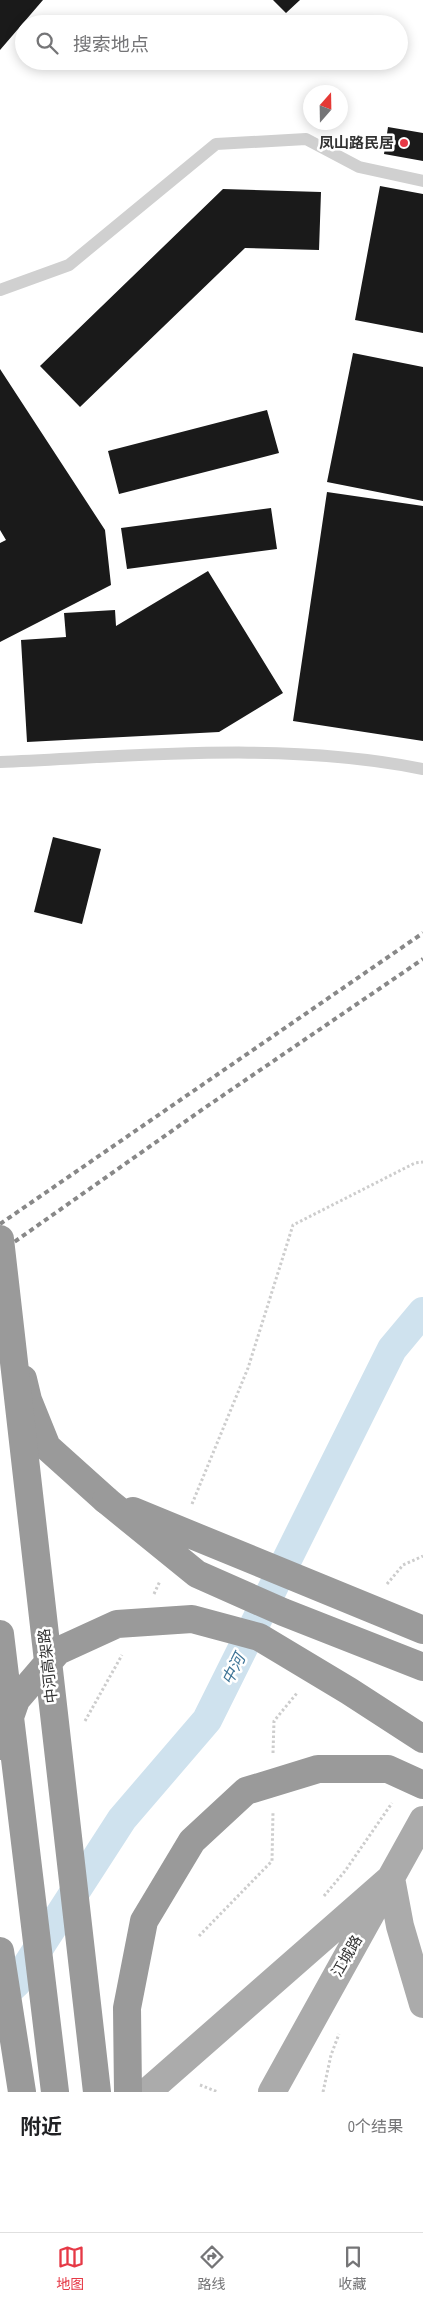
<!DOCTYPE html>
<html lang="zh">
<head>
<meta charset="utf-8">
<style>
  :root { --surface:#fff; --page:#f2f2f2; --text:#202124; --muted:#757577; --line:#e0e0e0; --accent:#e63946 }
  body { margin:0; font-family:"PT Sans Narrow","Noto Sans SC",sans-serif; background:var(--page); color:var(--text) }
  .compass { position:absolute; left:303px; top:85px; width:45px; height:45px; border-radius:50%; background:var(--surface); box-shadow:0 2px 12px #0003; rotate:20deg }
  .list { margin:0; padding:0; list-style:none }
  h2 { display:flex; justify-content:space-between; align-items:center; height:65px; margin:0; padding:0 20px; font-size:21px }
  h2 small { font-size:16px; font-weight:400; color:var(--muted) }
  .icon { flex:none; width:28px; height:28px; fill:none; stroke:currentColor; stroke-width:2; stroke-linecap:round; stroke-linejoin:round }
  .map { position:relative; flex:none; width:423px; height:2092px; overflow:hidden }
  .search { position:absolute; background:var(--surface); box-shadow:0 2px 12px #0003; left:15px; right:15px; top:15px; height:55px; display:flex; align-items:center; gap:12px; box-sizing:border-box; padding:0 18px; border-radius:28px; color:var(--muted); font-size:19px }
  .sheet { height:140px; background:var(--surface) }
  nav { display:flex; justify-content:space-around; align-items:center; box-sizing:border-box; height:70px; border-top:1px solid var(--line); background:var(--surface); font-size:14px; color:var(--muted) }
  nav a { display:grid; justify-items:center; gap:2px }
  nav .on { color:var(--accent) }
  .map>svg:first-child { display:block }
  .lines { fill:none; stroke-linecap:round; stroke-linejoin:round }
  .canal { stroke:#cfe2ee; stroke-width:30 }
  .building { fill:#1a1a1a }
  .path { stroke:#cdcdcd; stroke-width:3; stroke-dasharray:2.5 2.5; stroke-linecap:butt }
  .lane { stroke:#d0d0d0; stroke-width:12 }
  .primary { stroke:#ababab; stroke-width:28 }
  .highway { stroke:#9a9a9a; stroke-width:28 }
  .rail { stroke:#888; stroke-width:4; stroke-dasharray:5 4; stroke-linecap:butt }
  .highway-bridge { stroke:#9a9a9a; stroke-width:28 }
  .poi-dot { fill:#e63946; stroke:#fff; stroke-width:2 }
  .labels { text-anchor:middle; stroke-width:5; stroke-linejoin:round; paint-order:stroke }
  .poi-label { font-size:15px; font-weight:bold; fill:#333; stroke:#fff; text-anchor:end }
  .street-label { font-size:15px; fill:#333; stroke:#fff }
  .water-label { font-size:16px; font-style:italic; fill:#3f7597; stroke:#fff }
</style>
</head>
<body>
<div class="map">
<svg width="423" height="2092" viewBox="0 0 423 2092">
  <rect width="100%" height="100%" fill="#fff"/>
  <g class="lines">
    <path class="canal" d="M0 1998 16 1983 122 1819 207 1720 392 1349 423 1312"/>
  </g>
  <path class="building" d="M0 0H43L0 50Z
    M273 0H300L286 13Z
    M388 127 423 133V161L384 154Z
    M380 186 423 194V333L355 320Z
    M223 189 321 192 319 250 245 248 80 407 40 366Z
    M353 353 423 367V501L327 482Z
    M0 369 105 530 111 585 0 642V543L6 540 0 530Z
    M267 410 279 453 119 494 108 451Z
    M327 492 423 506V741L293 721Z
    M271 508 277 549 127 569 121 528Z
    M208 571 283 693 219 732 27 742 21 640 66 637 64 613 115 610 116 626Z
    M53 837 101 849 82 924 34 912Z"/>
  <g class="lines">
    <path class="path" d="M192 1504 248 1368 293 1225 415 1163 423 1162
      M387 1584 403 1565 423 1556
      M154 1594 160 1581
      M85 1721 122 1655
      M273 1753 274 1721 297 1693
      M324 1896 345 1871 392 1803
      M199 1936 272 1861 273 1812
      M200 2085 218 2092
      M323 2092 331 2055 339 2034"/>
    <path class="lane" d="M0 290 69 265 216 144 306 139 359 167 423 181
      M0 762C140 756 284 741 423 769"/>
    <path class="primary" d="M391 1878 400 1926 423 2004
      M147 2092 391 1878
      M272 2092 423 1820"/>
    <path class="highway" d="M23 1379 28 1400 47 1447 106 1500
      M0 1951 22 2092"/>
    <path class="rail" d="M0 1224 423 933
      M0 1252 203 1109 423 959"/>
    <path class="highway-bridge" d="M0 1239 97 2092
      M106 1500 197 1574 283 1612 423 1667
      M133 1511 423 1630
      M0 1634 55 2092
      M0 1746 16 1700 58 1651 117 1624 192 1619 259 1637 349 1691 423 1739
      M128 2092 127 2008 144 1921 192 1841 246 1791 318 1769H388L423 1785"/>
  </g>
  <circle class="poi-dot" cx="404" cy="143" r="5"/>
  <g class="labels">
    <g class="poi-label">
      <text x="394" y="148">凤山路民居</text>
    </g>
    <g class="street-label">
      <text transform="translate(48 1666) rotate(-96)" y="5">中河高架路</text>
      <text transform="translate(347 1956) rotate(-60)" y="5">江城路</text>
    </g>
    <g class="water-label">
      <text transform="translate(233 1669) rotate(-63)" y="6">中河</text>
    </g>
  </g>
</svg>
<svg class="compass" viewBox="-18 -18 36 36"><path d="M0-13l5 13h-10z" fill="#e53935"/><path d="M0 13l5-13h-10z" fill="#757577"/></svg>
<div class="search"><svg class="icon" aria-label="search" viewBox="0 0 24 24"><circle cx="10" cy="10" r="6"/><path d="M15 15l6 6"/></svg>搜索地点</div>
</div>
<section class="sheet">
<h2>附近<small>0个结果</small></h2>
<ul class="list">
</ul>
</section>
<nav>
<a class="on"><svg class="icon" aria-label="map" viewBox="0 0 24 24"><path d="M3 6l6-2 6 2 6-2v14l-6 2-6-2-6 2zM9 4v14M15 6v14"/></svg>地图</a>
<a><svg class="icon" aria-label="directions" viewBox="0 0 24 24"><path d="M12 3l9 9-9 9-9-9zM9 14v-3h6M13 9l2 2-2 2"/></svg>路线</a>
<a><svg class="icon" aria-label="saved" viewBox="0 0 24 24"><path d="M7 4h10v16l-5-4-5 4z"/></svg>收藏</a>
</nav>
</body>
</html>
